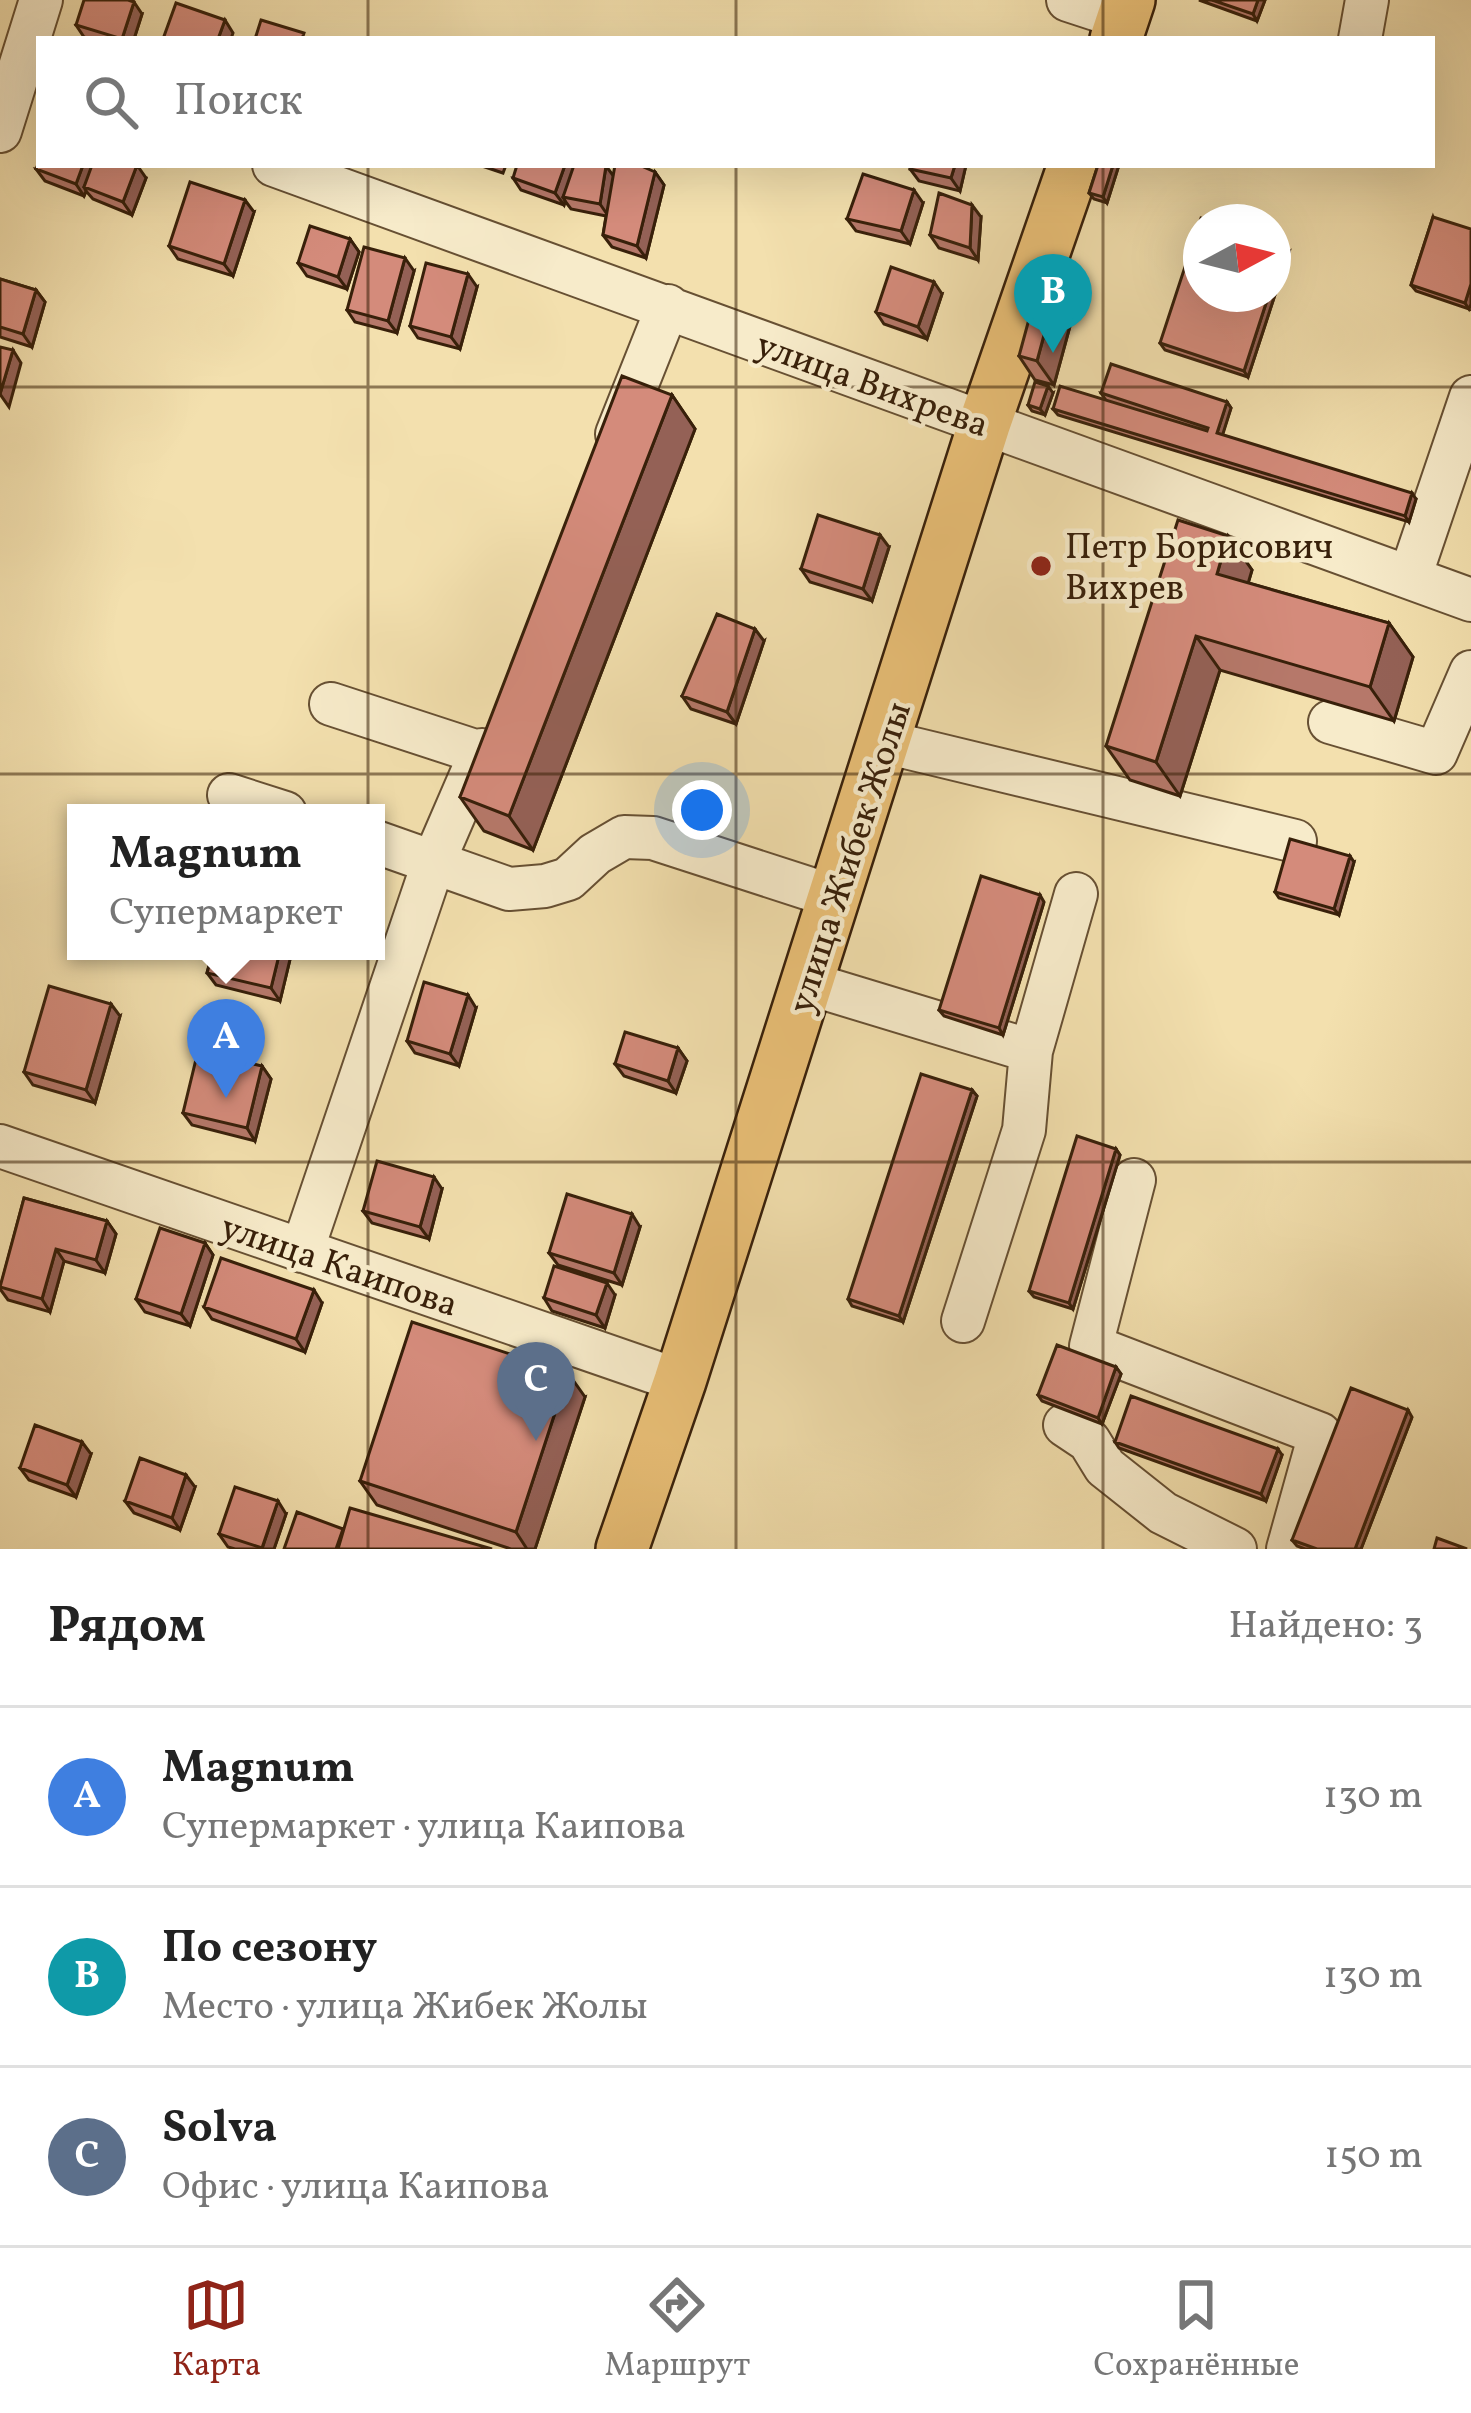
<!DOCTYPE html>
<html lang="ru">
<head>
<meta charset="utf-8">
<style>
  :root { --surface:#fff; --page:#f2f2f2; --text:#222; --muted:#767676; --line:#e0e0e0; --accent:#8f2418 }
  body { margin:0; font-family:Vollkorn,serif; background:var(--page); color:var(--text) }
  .compass { position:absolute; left:1183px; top:204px; width:108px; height:108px; border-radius:50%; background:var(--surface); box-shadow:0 12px 48px #0002; rotate:83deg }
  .you { position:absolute; left:702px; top:810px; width:42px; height:42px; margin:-30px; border:9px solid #fff; border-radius:50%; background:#1a73e8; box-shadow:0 0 0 18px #1a73e833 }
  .badge { display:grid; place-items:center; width:78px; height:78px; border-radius:50%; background:var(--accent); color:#fff; font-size:39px; font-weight:700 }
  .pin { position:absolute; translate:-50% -99px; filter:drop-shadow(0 3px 6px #0008) }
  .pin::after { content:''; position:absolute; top:63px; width:42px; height:36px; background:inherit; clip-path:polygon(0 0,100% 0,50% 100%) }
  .popup { position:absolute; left:67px; top:804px; width:318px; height:156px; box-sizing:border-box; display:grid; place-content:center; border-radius:0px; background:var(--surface); filter:drop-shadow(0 3px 9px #0005); font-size:39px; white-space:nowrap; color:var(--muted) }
  .popup b { font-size:45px; color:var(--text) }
  .popup::after { content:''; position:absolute; left:50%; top:100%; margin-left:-24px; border:24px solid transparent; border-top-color:var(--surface) }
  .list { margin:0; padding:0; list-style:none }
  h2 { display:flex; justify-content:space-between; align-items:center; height:156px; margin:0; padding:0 48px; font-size:51px }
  h2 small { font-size:39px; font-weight:400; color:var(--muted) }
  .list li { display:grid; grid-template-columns:78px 1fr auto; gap:36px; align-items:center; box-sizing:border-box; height:180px; padding:0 48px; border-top:3px solid var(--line) }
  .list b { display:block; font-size:45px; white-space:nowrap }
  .list p { margin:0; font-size:39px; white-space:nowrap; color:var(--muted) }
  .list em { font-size:39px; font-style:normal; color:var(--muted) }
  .icon { flex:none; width:66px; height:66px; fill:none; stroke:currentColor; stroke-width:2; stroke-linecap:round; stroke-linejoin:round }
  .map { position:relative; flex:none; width:1471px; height:1549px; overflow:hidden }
  .search { position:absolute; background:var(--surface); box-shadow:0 12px 48px #0002; left:36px; right:36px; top:36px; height:132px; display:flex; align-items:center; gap:30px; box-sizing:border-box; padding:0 42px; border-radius:0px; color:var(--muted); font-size:45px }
  .sheet { height:696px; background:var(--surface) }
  nav { display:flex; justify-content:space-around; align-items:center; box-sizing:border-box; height:168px; border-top:3px solid var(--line); background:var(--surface); font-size:33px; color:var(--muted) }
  nav a { display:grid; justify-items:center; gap:6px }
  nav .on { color:var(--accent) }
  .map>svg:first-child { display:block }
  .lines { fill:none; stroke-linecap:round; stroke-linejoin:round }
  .minor-casing { stroke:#675033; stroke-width:46 }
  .major-casing { stroke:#38200a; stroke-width:56 }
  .minor { stroke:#f7ebca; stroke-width:42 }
  .major { stroke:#eac077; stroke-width:51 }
  .wall { fill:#b6786a; stroke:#38200a; stroke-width:3 }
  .shaded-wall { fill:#946156; stroke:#38200a; stroke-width:3 }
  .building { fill:#d48b7b; stroke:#38200a; stroke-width:3 }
  .grid { fill:none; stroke:#38200a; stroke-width:3; stroke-opacity:0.55 }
  .poi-dot { fill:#8f2418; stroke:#f7ebca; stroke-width:4.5 }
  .labels { text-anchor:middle; stroke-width:9; stroke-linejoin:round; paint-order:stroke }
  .street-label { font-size:36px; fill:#38200a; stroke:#f7ebca }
  .poi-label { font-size:36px; fill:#38200a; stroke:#f7ebca; text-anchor:start }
</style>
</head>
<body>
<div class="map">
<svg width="1471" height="1549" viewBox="0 0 1471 1549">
  <rect width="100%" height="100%" fill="#f3e0ae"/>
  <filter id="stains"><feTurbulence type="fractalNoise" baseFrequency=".00167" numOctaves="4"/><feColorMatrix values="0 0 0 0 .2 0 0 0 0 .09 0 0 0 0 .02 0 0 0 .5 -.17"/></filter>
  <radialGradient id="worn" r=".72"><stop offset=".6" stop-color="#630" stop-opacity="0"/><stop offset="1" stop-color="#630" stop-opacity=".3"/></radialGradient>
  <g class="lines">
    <g class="minor-casing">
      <path id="minor" d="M1068 0 1123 18
        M1360 39 1367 0
        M0 131 41 0
        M274 165 1471 600
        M617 434 668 306
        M1410 577 1471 397
        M331 704 481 753
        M1330 722 1436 753 1471 672
        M885 742 1295 841
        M229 795 285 813
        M376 842 509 889 545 886 568 879 595 854 624 837 653 838 835 897
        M807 983 1031 1051 1024 1130 963 1321
        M1031 1051 1076 894
        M0 1146 680 1381
        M1134 1180 1091 1346 1320 1434 1288 1549
        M302 1251 434 861 482 750
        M1065 1425 1089 1441 1105 1467 1163 1513 1235 1549"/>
    </g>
    <g class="major-casing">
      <path id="major" d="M1116 39 1129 0
        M622 1549 680 1381 984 425 1074 165"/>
    </g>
    <use href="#minor" class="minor"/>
    <use href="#major" class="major"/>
  </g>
  <path class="wall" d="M1199 0H1265L1257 21Z
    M142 14 134 39H89L84 37 76 25Z
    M479 165H506L503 173Z
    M911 165H966L960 191 919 181 910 169Z
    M1098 165H1119L1107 203 1094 199 1089 193Z
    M36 169 146 178 132 215 93 199 86 191 84 196 45 181Z
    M655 172 664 185 646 258 612 247 603 235 606 216 571 209 565 201 564 205 521 190 513 178Z
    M923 203 910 244 856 231 847 219Z
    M254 212 233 276 178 259 169 246Z
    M981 217 978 260 939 248 930 235Z
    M1433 217 1469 309 1416 291 1411 285Z
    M350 239 359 252 347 289 307 276 298 263Z
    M1289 252 1248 377 1165 350 1160 343Z
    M414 271 397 333 355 322 347 310Z
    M0 279 36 290 45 302 32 347 0 337Z
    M1088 285 1084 301 1071 298 1067 292Z
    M477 287 460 349 418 338 410 326Z
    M942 294 927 339 884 324 876 312Z
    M1070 326 1054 385 1035 380 1019 356Z
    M1053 393 1045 415 1032 411 1028 405Z
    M1101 393 1227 402 1231 408 1222 435 1416 499 1409 522 1058 415 1053 409 1105 399Z
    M672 395 695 429 533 850 484 831 460 797Z
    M1228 536 1252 570 1248 583 1389 623 1413 657 1394 721 1220 670 1180 796 1130 780 1106 746Z
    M889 547 872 601 810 582 801 569Z
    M764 641 736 724 691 709 682 696Z
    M1354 862 1339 915 1279 898 1275 892Z
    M1044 902 1003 1035 944 1016 939 1010Z
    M213 951H292L280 1001 216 985 207 973Z
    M476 1008 459 1066 415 1053 407 1041Z
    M120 1016 95 1103 33 1085 24 1072Z
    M678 1048 687 1061 676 1093 624 1076 615 1064Z
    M262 1066 271 1079 255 1141 192 1125 183 1113Z
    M972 1090 977 1096 903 1322 852 1306 848 1299Z
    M1116 1149 1120 1155 1073 1309 1034 1297 1029 1291Z
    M442 1189 429 1239 372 1223 363 1211Z
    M24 1198 107 1221 116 1234 105 1273 64 1261 50 1312 8 1300 0 1289Z
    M640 1227 622 1285 558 1265 549 1253Z
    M205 1243 213 1255 190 1326 145 1312 136 1299Z
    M615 1295 605 1328 552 1311 544 1298Z
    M322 1303 305 1352 212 1319 204 1307Z
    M1116 1367 1121 1374 1102 1424 1042 1401 1038 1395Z
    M585 1397 535 1549H511L377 1505 360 1481Z
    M1412 1417 1361 1549H1305L1297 1546 1292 1540Z
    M1115 1442 1282 1455 1266 1501 1119 1448Z
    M91 1454 76 1497 29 1480 20 1468Z
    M195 1487 180 1530 134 1513 125 1501Z
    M286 1514 274 1549H235L228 1547 219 1534Z"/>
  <path class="shaded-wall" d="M1258 0H1265L1257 21 1253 14Z
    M134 2 142 14 134 39H122Z
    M225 20 233 33 231 39H218Z
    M83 165H96L84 187 86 191 84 196 76 184Z
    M137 165 146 178 132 215 123 202Z
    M565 165H578L563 197 565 201 564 205 555 193Z
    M955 165H966L960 191 951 178Z
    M1113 165H1119L1107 203 1103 197Z
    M606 166 615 178 609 217 600 204Z
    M655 172 664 185 646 258 637 246Z
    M914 190 923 203 910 244 901 231Z
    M245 200 254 212 233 276 224 264Z
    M972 205 981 217 978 260 970 248Z
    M350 239 359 252 347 289 338 277Z
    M1285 245 1289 252 1248 377 1244 371 1269 294H1273V281Z
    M405 258 414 271 397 333 388 321Z
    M468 274 477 287 460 349 451 337Z
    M1084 279 1088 285 1084 301 1079 295Z
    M934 282 942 294 927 339 918 327Z
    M1471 284V304L1469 309 1465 303Z
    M36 290 45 302 32 347 23 334Z
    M1053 302 1070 326 1054 385 1037 361Z
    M13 350 21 363 9 407 0 394Z
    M1048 386 1053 393 1045 415 1040 409Z
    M672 395 695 429 533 850 509 816Z
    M1227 402 1231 408 1221 440 1217 433Z
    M1412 493 1416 499 1409 522 1405 516Z
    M880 535 889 547 872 601 863 589Z
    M1228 536 1252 570 1241 608 1217 574Z
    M1389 623 1413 657 1394 721 1370 687Z
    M755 629 764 641 736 724 727 712Z
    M1196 636 1220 670 1180 796 1156 762Z
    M1350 856 1354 862 1339 915 1334 909Z
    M1040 895 1044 902 1003 1035 999 1028Z
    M280 951H292L280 1001 271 988Z
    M468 995 476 1008 459 1066 450 1054Z
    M111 1004 120 1016 95 1103 86 1090Z
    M678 1048 687 1061 676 1093 668 1081Z
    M262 1066 271 1079 255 1141 247 1128Z
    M972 1090 977 1096 903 1322 899 1316Z
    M1116 1149 1120 1155 1073 1309 1069 1303Z
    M434 1177 442 1189 429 1239 420 1227Z
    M632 1214 640 1227 622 1285 614 1273Z
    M107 1221 116 1234 105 1273 96 1260Z
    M205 1243 213 1255 190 1326 181 1314Z
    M56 1249 64 1261 50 1312 42 1299Z
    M607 1283 615 1295 605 1328 596 1315Z
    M314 1290 322 1303 305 1352 296 1339Z
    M1116 1367 1121 1374 1102 1424 1098 1418Z
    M568 1373 585 1397 535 1549H527L516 1532Z
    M1408 1410 1412 1417 1361 1549H1355Z
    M82 1442 91 1454 76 1497 67 1485Z
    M1278 1449 1282 1455 1266 1501 1261 1494Z
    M186 1475 195 1487 180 1530 172 1518Z
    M278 1501 286 1514 274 1549H262Z"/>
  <path class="building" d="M84 0H128L134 2 122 39 76 25Z
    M1212 0H1258L1253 14Z
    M176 3 225 20 218 39H163Z
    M261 20 304 33 302 39H255Z
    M39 162V165H83L76 184 36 169Z
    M92 165H137L123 202 84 187Z
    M517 165H565L555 193 513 178Z
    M574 165 606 166 600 204 563 197Z
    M615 165H639L655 172 637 246 603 235Z
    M911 165H955L951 178 910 169Z
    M1098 165H1113L1103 197 1089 193Z
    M863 174 914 190 901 231 847 219Z
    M190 182 245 200 224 264 169 246Z
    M939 193 972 205 970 248 930 235Z
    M1433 217 1471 229V284L1465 303 1411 285Z
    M1201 218 1214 222H1201V294H1269L1244 371 1160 343Z
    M310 226 350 239 338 277 298 263Z
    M1273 241 1285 245 1273 281Z
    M364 247 405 258 388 321 347 310Z
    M426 263 468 274 451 337 410 326Z
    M891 267 934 282 918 327 876 312Z
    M1071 275 1084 279 1079 295 1067 292Z
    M0 279 36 290 23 334 0 327Z
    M1035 297 1053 302 1037 361 1019 356Z
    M0 347 13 350 0 394Z
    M1111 364 1227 402 1217 433 1412 493 1405 516 1053 409 1060 386 1207 431 1208 428 1101 393Z
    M622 376 672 395 509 816 460 797Z
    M1035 382 1048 386 1040 409 1028 405Z
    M818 515 880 535 863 589 801 569Z
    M1178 520 1228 536 1217 574 1389 623 1370 687 1196 636 1156 762 1106 746Z
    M717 614 755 629 727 712 682 696Z
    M1290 839 1350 856 1334 909 1275 892Z
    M981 876 1040 895 999 1028 939 1010Z
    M213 951H280L271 988 207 973Z
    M424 982 468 995 450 1054 407 1041Z
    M49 986 111 1004 86 1090 24 1072Z
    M625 1032 678 1048 668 1081 615 1064Z
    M198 1051 262 1066 247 1128 183 1113Z
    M921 1074 972 1090 899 1316 848 1299Z
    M1077 1136 1116 1149 1069 1303 1029 1291Z
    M377 1161 434 1177 420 1227 363 1211Z
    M567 1194 632 1214 614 1273 549 1253Z
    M24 1198 107 1221 96 1260 56 1249 42 1299 0 1287Z
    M160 1228 205 1243 181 1314 136 1299Z
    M221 1258 314 1290 296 1339 204 1307Z
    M554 1266 607 1283 596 1315 544 1298Z
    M412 1322 568 1373 516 1532 360 1481Z
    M1057 1345 1116 1367 1098 1418 1038 1395Z
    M1351 1388 1408 1410 1355 1549H1317L1292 1540Z
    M1131 1396 1278 1449 1261 1494 1115 1442Z
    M35 1425 82 1442 67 1485 20 1468Z
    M140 1458 186 1475 172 1518 125 1501Z
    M235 1487 278 1501 262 1548 219 1534Z
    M350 1508 492 1549H338Z
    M297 1512 343 1529 336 1549H284Z
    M1437 1538 1467 1549H1434Z"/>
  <path class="grid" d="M368 0V39M736 0V39M1103 0V39M368 165V1549M736 165V1549M1103 165V1549M0 387H1471M0 774H1471M0 1162H1471"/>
  <circle class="poi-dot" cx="1041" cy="566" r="12"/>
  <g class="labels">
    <g class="street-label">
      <text transform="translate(873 383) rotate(20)" y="13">улица Вихрева</text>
      <text transform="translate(848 857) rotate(-72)" y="13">улица Жибек Жолы</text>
      <text transform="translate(340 1264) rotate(19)" y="13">улица Каипова</text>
    </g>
    <g class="poi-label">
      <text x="1065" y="558">Петр Борисович<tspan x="1065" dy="41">Вихрев</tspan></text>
    </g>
  </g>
  <rect width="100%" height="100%" filter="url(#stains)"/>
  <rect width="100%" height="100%" fill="url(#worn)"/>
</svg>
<svg class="compass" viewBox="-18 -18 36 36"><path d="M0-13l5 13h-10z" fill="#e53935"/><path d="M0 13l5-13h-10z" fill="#767676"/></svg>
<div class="you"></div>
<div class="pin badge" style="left:226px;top:1098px;background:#3f7fe0">A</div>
<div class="popup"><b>Magnum</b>Супермаркет</div>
<div class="pin badge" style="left:1053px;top:353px;background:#0f9aa8">B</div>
<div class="pin badge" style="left:536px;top:1441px;background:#5c6f8a">C</div>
<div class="search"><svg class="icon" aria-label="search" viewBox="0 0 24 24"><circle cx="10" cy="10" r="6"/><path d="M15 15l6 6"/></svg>Поиск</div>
</div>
<section class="sheet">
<h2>Рядом<small>Найдено: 3</small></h2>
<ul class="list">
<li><span class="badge" style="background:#3f7fe0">A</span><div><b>Magnum</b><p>Супермаркет · улица Каипова</p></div><em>130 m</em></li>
<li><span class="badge" style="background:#0f9aa8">B</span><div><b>По сезону</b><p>Место · улица Жибек Жолы</p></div><em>130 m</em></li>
<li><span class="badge" style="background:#5c6f8a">C</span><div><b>Solva</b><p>Офис · улица Каипова</p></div><em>150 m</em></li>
</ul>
</section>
<nav>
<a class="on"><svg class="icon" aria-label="map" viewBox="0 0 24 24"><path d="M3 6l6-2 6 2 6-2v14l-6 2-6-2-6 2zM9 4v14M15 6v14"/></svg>Карта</a>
<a><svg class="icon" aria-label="directions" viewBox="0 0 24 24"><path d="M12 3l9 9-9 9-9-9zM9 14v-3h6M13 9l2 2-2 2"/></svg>Маршрут</a>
<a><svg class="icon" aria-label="saved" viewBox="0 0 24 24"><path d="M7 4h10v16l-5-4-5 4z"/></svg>Сохранённые</a>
</nav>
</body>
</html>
